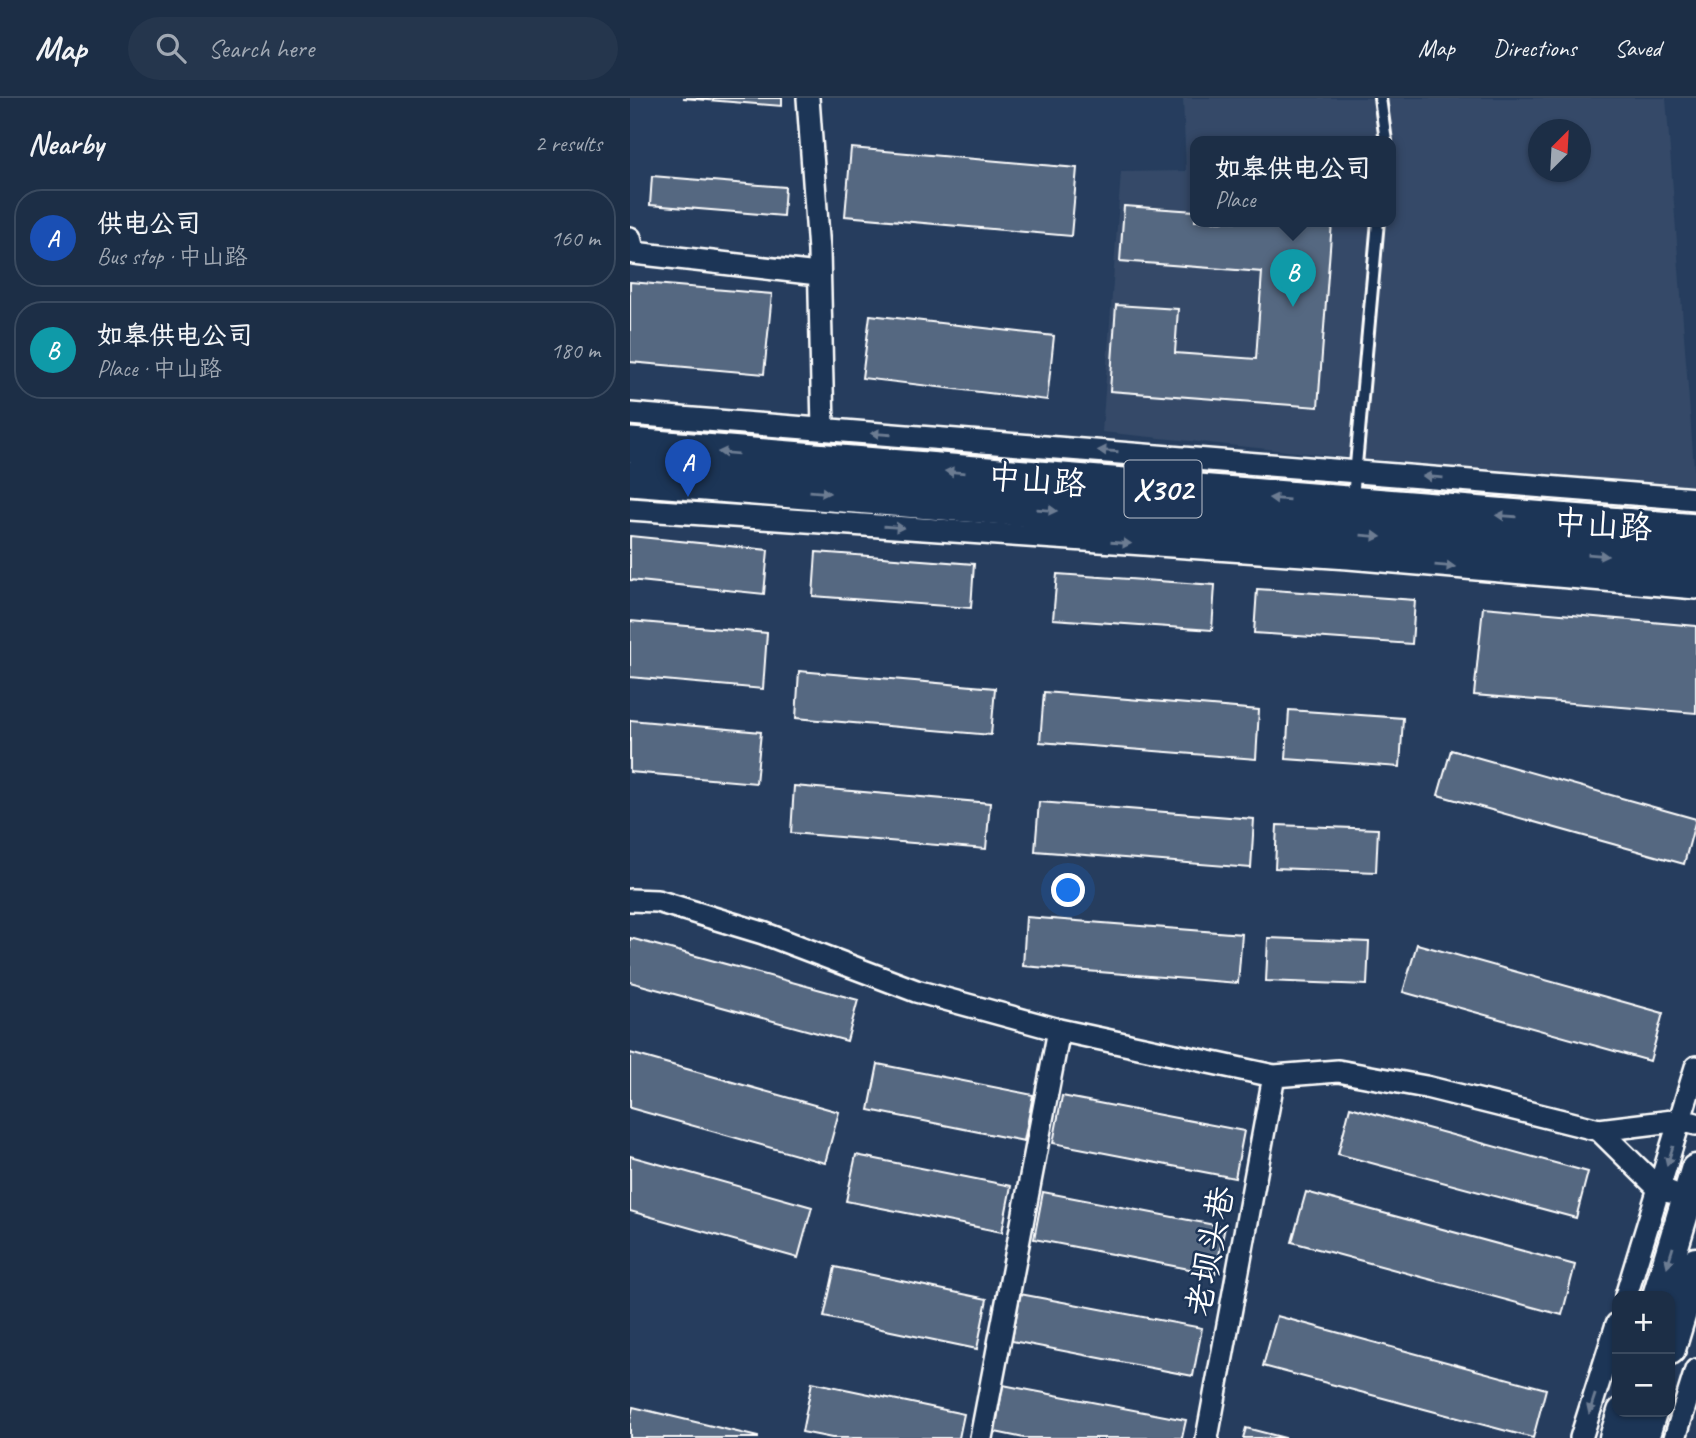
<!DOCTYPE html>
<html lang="en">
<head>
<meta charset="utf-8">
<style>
  :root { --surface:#1c2e46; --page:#25364d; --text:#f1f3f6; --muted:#a0a8b3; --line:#3a4a5f; --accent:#8c9099 }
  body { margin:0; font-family:Caveat,"LXGW WenKai TC",sans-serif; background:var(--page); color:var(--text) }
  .controls { position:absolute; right:21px; bottom:21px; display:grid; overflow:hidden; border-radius:14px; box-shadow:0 2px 5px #0004 }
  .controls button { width:63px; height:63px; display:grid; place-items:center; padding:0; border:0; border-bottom:2px solid var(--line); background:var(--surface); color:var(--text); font:35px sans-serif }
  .compass { position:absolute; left:898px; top:21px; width:63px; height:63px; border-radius:50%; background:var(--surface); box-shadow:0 2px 5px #0004; rotate:24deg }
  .you { position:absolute; left:439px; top:793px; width:24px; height:24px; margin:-18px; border:5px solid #fff; border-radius:50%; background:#1a73e8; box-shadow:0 0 0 10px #1a73e833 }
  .badge { display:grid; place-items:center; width:46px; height:46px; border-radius:50%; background:var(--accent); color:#fff; font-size:23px; font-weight:700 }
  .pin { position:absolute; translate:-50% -58px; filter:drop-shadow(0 2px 4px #0008) }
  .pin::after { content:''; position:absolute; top:37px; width:24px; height:21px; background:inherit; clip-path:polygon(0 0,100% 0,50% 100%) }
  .popup { position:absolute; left:560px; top:38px; width:206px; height:91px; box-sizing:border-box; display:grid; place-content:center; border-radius:14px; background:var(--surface); filter:drop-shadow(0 2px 5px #0005); font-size:23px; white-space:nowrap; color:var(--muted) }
  .popup b { font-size:26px; color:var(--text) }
  .popup::after { content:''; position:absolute; left:50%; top:100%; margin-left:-14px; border:14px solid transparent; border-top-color:var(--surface) }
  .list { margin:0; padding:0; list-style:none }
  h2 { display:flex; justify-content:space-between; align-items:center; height:91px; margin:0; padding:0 28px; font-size:30px }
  h2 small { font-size:23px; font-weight:400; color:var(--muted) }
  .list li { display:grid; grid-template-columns:46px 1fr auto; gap:21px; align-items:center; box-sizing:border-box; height:98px; margin:0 14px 14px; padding:0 14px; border:2px solid var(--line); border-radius:28px }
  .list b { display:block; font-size:26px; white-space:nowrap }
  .list p { margin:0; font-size:23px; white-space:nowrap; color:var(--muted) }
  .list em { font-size:23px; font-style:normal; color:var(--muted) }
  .icon { flex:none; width:38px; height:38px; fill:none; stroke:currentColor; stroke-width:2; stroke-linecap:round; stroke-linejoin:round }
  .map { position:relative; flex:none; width:1066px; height:1340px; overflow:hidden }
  header { display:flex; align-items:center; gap:42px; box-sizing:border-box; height:98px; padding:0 35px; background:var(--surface); border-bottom:2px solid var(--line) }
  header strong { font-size:33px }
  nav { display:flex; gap:38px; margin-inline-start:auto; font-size:24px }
  .search { width:490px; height:63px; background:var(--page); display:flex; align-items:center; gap:18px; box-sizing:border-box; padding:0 24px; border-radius:38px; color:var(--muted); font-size:26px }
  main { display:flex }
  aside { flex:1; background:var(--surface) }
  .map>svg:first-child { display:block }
  .built { fill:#344a68; fill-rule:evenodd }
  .building { fill:#556781; stroke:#fff; stroke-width:2 }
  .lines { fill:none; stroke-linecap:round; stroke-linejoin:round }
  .lane-casing { stroke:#fff; stroke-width:16 }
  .street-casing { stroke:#fff; stroke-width:26 }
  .secondary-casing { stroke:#fff; stroke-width:35 }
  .primary-casing { stroke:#fff; stroke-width:38 }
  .lane { stroke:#1d3557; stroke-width:10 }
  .street { stroke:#1d3557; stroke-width:21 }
  .secondary { stroke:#1d3557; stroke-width:30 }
  .primary { stroke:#1d3557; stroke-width:33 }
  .oneway { fill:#6c7c92 }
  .labels { text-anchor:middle; stroke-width:5; stroke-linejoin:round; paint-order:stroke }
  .shield { fill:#1d3557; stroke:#bbc2cd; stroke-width:2 }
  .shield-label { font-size:32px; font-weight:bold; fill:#fff }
  .street-label { font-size:33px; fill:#fff; stroke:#1d3557 }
</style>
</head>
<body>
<header>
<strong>Map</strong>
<div class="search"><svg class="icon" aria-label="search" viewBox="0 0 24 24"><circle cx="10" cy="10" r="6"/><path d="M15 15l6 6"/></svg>Search here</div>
<nav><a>Map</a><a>Directions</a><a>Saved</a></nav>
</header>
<main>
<aside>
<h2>Nearby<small>2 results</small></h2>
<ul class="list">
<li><span class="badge" style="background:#1a4fb4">A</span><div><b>供电公司</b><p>Bus stop · 中山路</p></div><em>160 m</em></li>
<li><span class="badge" style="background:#0f9aa8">B</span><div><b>如皋供电公司</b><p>Place · 中山路</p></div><em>180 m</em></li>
</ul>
</aside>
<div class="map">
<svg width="1066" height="1340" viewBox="0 0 1066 1340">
  <rect width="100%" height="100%" fill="#263d5e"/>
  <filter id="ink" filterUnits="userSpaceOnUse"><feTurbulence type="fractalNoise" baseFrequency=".0143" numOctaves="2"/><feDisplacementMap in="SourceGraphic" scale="14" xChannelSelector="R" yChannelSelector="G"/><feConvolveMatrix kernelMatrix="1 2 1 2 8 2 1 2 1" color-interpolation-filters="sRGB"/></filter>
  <g filter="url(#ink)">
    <path class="built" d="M553 0H1036L1066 395 472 334 491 74 556 73ZM908 32H950V74H908ZM565 43H761V123H565Z"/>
    <path class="building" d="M53 0H152V8Z
      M221 50 447 70 441 138 215 118Z
      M22 78 155 89 153 118 20 107Z
      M494 108 565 113V123L702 124 688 309 480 293 486 207 548 211 545 255 626 261 632 174 490 163Z
      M0 184 142 196 134 276 0 264Z
      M240 217 424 238 417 302 232 280Z
      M0 438 138 452 134 496 0 482Z
      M186 454 344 466 341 510 183 498Z
      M427 476 585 487 582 532 423 521Z
      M627 491 785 502 782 546 624 535Z
      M853 509 1066 528V615L844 597Z
      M0 523 137 535 133 591 0 579Z
      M169 573 365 590 361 637 166 620Z
      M414 594 629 612 626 661 410 644Z
      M659 612 773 620 770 669 656 661Z
      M0 622 131 634 126 685 0 674Z
      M821 652 1066 721 1054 766 808 697Z
      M164 688 360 705 356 751 161 735Z
      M409 704 624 721 621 770 405 753Z
      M647 727 748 731 746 774 645 770Z
      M396 819 612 836 608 885 393 868Z
      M0 840 228 902 217 943 0 884Z
      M638 840 739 844 737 887 636 883Z
      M787 846 1033 915 1020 963 773 894Z
      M0 955 209 1014 195 1065 0 1010Z
      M248 966 403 997 394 1043 239 1012Z
      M432 998 614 1033 605 1080 423 1045Z
      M720 1009 958 1074 946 1120 708 1056Z
      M226 1057 381 1088 372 1134 216 1103Z
      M0 1058 182 1109 168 1160 0 1113Z
      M413 1094 595 1129 585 1176 404 1141Z
      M676 1094 945 1167 932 1217 662 1144Z
      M205 1169 357 1201 347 1251 194 1219Z
      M390 1196 572 1230 563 1278 382 1243Z
      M647 1218 916 1291 903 1340 633 1268Z
      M182 1284 334 1316 329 1340H202L172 1334Z
      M373 1287 556 1322 552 1340H394L365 1334Z
      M3 1309 128 1339V1340H0V1322Z
      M616 1330 655 1340H613Z"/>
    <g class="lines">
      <g class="lane-casing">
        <path id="lane" d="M750 0 756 43
          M723 400 748 123"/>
      </g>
      <g class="street-casing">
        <path id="street" d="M178 0 189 153 193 331
          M0 140 4 155 188 176
          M0 316 1066 401
          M0 411 718 460 1066 490
          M0 802 27 803 133 835 286 893 429 932 644 978 708 973 796 989 969 1032
          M1040 1094 1030 1092 969 1032 1051 1022 1066 1026
          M996 1198 1066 969
          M351 1340 429 932
          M577 1340 644 978
          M951 1340 987 1226
          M1045 1340 1066 1272"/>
      </g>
      <g class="secondary-casing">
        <path id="secondary" d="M1028 1198 1066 1072
          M1040 1251 1066 1165
          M985 1340 993 1314
          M1013 1340 1021 1314"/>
      </g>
      <g class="primary-casing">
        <path id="primary" d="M0 347 1066 433
          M0 380 1066 465"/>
      </g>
      <use href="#lane" class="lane"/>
      <use href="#street" class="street"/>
      <use href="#secondary" class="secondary"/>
      <use href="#primary" class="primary"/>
    </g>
    <defs><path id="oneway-solid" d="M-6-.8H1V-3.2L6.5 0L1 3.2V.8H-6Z" transform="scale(1.75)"/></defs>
    <g class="oneway">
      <use href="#oneway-solid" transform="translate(251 336) rotate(-176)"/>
      <use href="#oneway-solid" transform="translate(478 353) rotate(-176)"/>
      <use href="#oneway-solid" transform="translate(98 355) rotate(-175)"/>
      <use href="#oneway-solid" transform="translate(325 374) rotate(-175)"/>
      <use href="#oneway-solid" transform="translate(803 379) rotate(-175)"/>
      <use href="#oneway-solid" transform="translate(190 394) rotate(5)"/>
      <use href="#oneway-solid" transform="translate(649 401) rotate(-175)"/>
      <use href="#oneway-solid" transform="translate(417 412) rotate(5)"/>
      <use href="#oneway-solid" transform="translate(876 418) rotate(-176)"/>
      <use href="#oneway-solid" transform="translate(264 429) rotate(4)"/>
      <use href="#oneway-solid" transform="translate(741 438) rotate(5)"/>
      <use href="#oneway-solid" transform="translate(491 445) rotate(4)"/>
      <use href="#oneway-solid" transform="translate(968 457) rotate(5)"/>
      <use href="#oneway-solid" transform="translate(815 468) rotate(5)"/>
      <use href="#oneway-solid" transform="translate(1040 1058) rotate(107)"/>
      <use href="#oneway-solid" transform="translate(1040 1159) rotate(107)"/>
      <use href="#oneway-solid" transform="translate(962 1306) rotate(108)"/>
    </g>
  </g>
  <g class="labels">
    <rect class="shield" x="494.5" y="362.5" width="77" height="57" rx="5"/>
    <g class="shield-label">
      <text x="533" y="402">X302</text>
    </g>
    <g class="street-label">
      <text transform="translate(407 381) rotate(5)" y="12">中山路</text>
      <text transform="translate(973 426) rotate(4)" y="12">中山路</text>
      <text transform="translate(579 1153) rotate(-79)" y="12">老坝头巷</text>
    </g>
  </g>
</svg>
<div class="controls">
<button>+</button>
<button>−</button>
</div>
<svg class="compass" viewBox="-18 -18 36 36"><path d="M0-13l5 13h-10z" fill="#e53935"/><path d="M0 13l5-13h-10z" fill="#a0a8b3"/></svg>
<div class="you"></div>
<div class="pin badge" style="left:58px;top:399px;background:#1a4fb4">A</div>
<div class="pin badge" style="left:663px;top:209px;background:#0f9aa8">B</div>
<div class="popup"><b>如皋供电公司</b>Place</div>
</div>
</main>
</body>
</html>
